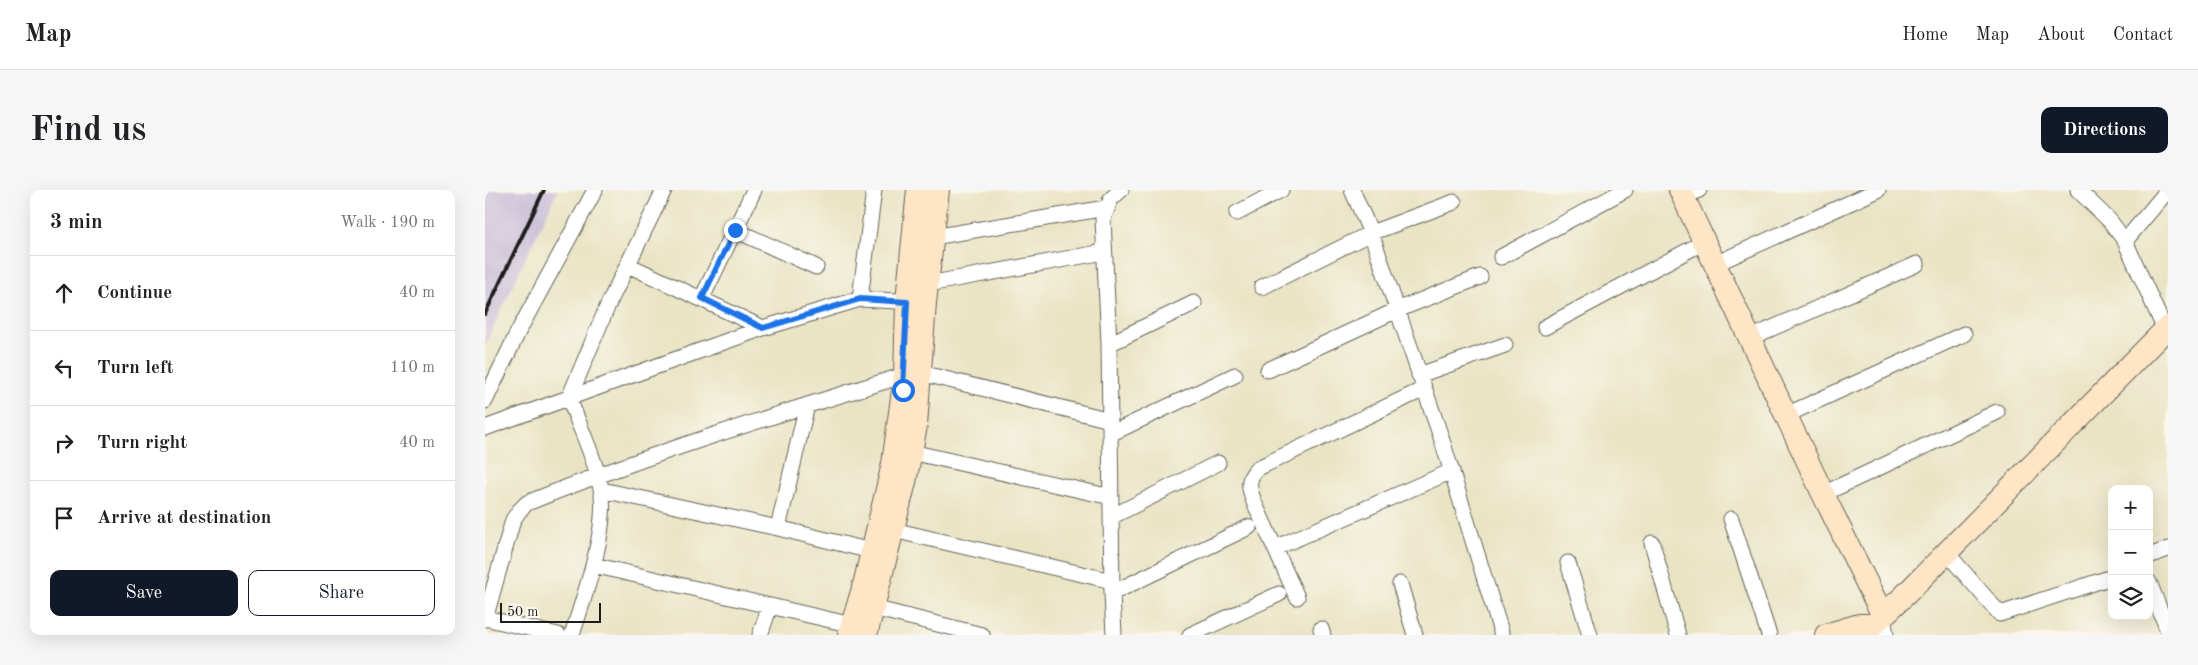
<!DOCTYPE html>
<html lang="en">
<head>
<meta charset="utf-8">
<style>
  :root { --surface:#fff; --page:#f6f6f6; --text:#202124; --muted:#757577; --line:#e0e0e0; --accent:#111827 }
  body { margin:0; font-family:"Old Standard TT",serif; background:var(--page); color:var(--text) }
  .controls { position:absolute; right:15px; bottom:15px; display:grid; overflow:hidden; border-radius:10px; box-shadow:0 5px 20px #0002 }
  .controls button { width:45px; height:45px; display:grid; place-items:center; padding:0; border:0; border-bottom:1px solid var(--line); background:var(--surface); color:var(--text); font:25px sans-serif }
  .scale { position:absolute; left:15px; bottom:12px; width:101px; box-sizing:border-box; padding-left:5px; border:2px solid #1c1c1c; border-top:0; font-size:14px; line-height:18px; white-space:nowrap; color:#1c1c1c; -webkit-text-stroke:4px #fbf7ec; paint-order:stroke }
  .stop { position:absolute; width:15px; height:15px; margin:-11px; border:4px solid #1a73e8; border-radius:50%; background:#fff }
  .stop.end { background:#1a73e8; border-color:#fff; box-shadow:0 1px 5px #0008 }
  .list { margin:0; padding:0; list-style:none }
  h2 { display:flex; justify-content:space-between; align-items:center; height:65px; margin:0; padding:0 20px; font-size:21px }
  h2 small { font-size:16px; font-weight:400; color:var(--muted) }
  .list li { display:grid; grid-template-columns:32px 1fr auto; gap:15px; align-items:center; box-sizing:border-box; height:75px; padding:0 20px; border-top:1px solid var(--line) }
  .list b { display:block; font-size:19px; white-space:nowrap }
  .list em { font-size:16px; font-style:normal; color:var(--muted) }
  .actions { display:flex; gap:10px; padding:15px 20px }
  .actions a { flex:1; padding:11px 0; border:1px solid var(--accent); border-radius:10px; text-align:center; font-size:18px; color:var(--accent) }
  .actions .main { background:var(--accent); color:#fff }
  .icon { flex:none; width:28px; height:28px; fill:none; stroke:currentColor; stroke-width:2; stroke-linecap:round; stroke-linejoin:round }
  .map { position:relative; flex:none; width:1683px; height:445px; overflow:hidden; border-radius:10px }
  header { display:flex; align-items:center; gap:30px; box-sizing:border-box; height:70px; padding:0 25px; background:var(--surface); border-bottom:1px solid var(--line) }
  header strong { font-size:24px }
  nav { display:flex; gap:28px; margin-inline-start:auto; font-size:18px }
  .intro { display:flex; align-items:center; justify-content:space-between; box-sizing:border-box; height:120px; padding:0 30px }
  h1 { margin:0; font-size:35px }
  .button { padding:12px 22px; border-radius:10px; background:var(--accent); color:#fff; font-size:18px; font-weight:700 }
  main { display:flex; gap:30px; padding:0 30px }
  aside { flex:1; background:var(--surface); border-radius:10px; box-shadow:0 5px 20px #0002 }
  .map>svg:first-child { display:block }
  .industrial { fill:#c9bfd7 }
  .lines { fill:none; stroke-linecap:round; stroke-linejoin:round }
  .street-casing { stroke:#646257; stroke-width:17 }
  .secondary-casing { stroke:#646257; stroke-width:24 }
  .street { stroke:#fff; stroke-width:15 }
  .secondary { stroke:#fde5c5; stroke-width:22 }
  .rail { stroke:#1c1c1c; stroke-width:4 }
  .route { stroke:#1a73e8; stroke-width:6 }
</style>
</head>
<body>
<header>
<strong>Map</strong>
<nav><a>Home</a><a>Map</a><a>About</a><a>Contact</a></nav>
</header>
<div class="intro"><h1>Find us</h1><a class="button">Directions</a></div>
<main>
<aside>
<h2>3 min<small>Walk · 190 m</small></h2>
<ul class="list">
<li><svg class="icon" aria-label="ahead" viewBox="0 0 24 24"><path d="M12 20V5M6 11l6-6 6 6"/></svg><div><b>Continue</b></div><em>40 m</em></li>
<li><svg class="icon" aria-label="left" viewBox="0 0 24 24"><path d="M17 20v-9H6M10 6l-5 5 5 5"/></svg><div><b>Turn left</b></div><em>110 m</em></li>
<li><svg class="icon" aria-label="right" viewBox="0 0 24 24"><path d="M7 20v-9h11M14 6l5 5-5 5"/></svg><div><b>Turn right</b></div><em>40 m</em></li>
<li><svg class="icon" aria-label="arrive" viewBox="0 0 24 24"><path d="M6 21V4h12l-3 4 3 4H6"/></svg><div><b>Arrive at destination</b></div></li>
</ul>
<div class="actions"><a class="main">Save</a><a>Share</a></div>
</aside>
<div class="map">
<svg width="1683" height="445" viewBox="0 0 1683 445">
  <rect width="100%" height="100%" fill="#fbf7ec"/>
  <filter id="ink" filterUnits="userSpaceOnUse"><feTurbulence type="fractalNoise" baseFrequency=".02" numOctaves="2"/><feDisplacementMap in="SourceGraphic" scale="10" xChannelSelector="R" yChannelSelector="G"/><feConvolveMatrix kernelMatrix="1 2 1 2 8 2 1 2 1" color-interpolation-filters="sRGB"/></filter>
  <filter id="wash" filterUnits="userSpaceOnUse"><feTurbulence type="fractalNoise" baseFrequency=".0096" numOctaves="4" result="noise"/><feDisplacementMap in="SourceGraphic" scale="20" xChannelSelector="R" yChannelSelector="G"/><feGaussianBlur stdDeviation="1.12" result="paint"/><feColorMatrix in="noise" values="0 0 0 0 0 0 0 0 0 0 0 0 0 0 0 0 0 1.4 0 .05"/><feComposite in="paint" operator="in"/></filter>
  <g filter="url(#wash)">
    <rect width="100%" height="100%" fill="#e9e4c4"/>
    <path class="industrial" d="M0 0H73L0 155Z"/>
  </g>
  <g filter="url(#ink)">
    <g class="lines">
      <g class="street-casing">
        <path id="street" d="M867 0 886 43 956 247 1017 445
          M1593 0 1625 31 1640 51 1680 140
          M1198 7 1214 0
          M752 23 796 0
          M250 40 331 77
          M448 47 621 18
          M1640 51 1683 0
          M1016 67 1140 0
          M1230 74 1393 0
          M143 75 278 138
          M443 94 619 62
          M777 97 886 43 969 12
          M217 108 269 0
          M375 109 389 0
          M1060 137 1219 52
          M1265 148 1432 74
          M624 154 709 113
          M783 180 912 120 995 87
          M436 183 625 230
          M934 185 1020 155
          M0 211 33 142 110 0
          M1301 225 1479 144
          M0 238 278 138 375 109 431 112
          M625 244 750 185
          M426 262 626 307
          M117 300 293 338 386 361
          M1338 304 1512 222
          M626 327 733 273
          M1246 329 1284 445
          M293 338 322 215
          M408 340 627 391
          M1167 353 1193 445
          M790 358 967 281
          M1461 362 1515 424 1627 387
          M1664 366 1683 359
          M1083 373 1105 445
          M108 375 367 435
          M1664 392 1683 441
          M915 394 930 445
          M627 403 764 337
          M812 407 769 312C764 298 761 289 773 278L939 199
          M388 418 497 445
          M1398 426 1401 445
          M0 428 73 445
          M0 429 28 330 34 321 42 313C166 263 293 224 420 185
          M836 439 838 445
          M87 445C99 407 124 337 116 299 110 268 95 238 84 208L123 115 179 0
          M275 445 285 416
          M629 445 627 403 624 154 618 29 626 9 636 0
          M705 445 794 404"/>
      </g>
      <g class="secondary-casing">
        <path id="secondary" d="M1195 0 1338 304 1398 426
          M364 445 379 395 408 274 420 185 422 111 433 0
          M381 445 420 292 431 236 440 113 453 0
          M1341 445 1374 435H1388
          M1381 445 1388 435 1419 406 1683 137"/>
      </g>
      <use href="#street" class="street"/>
      <use href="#secondary" class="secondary"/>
      <path class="rail" d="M0 124 59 0"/>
    </g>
  </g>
  <g class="lines" filter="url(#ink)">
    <path class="route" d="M250 40 217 108 278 138 375 109 422 112 418 200"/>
  </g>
</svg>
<div class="controls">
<button>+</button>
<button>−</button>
<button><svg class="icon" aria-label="layers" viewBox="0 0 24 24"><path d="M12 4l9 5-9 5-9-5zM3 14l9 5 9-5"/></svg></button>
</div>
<div class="scale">50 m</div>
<div class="stop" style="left:418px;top:200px"></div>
<div class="stop end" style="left:250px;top:40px"></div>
</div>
</main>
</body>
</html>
